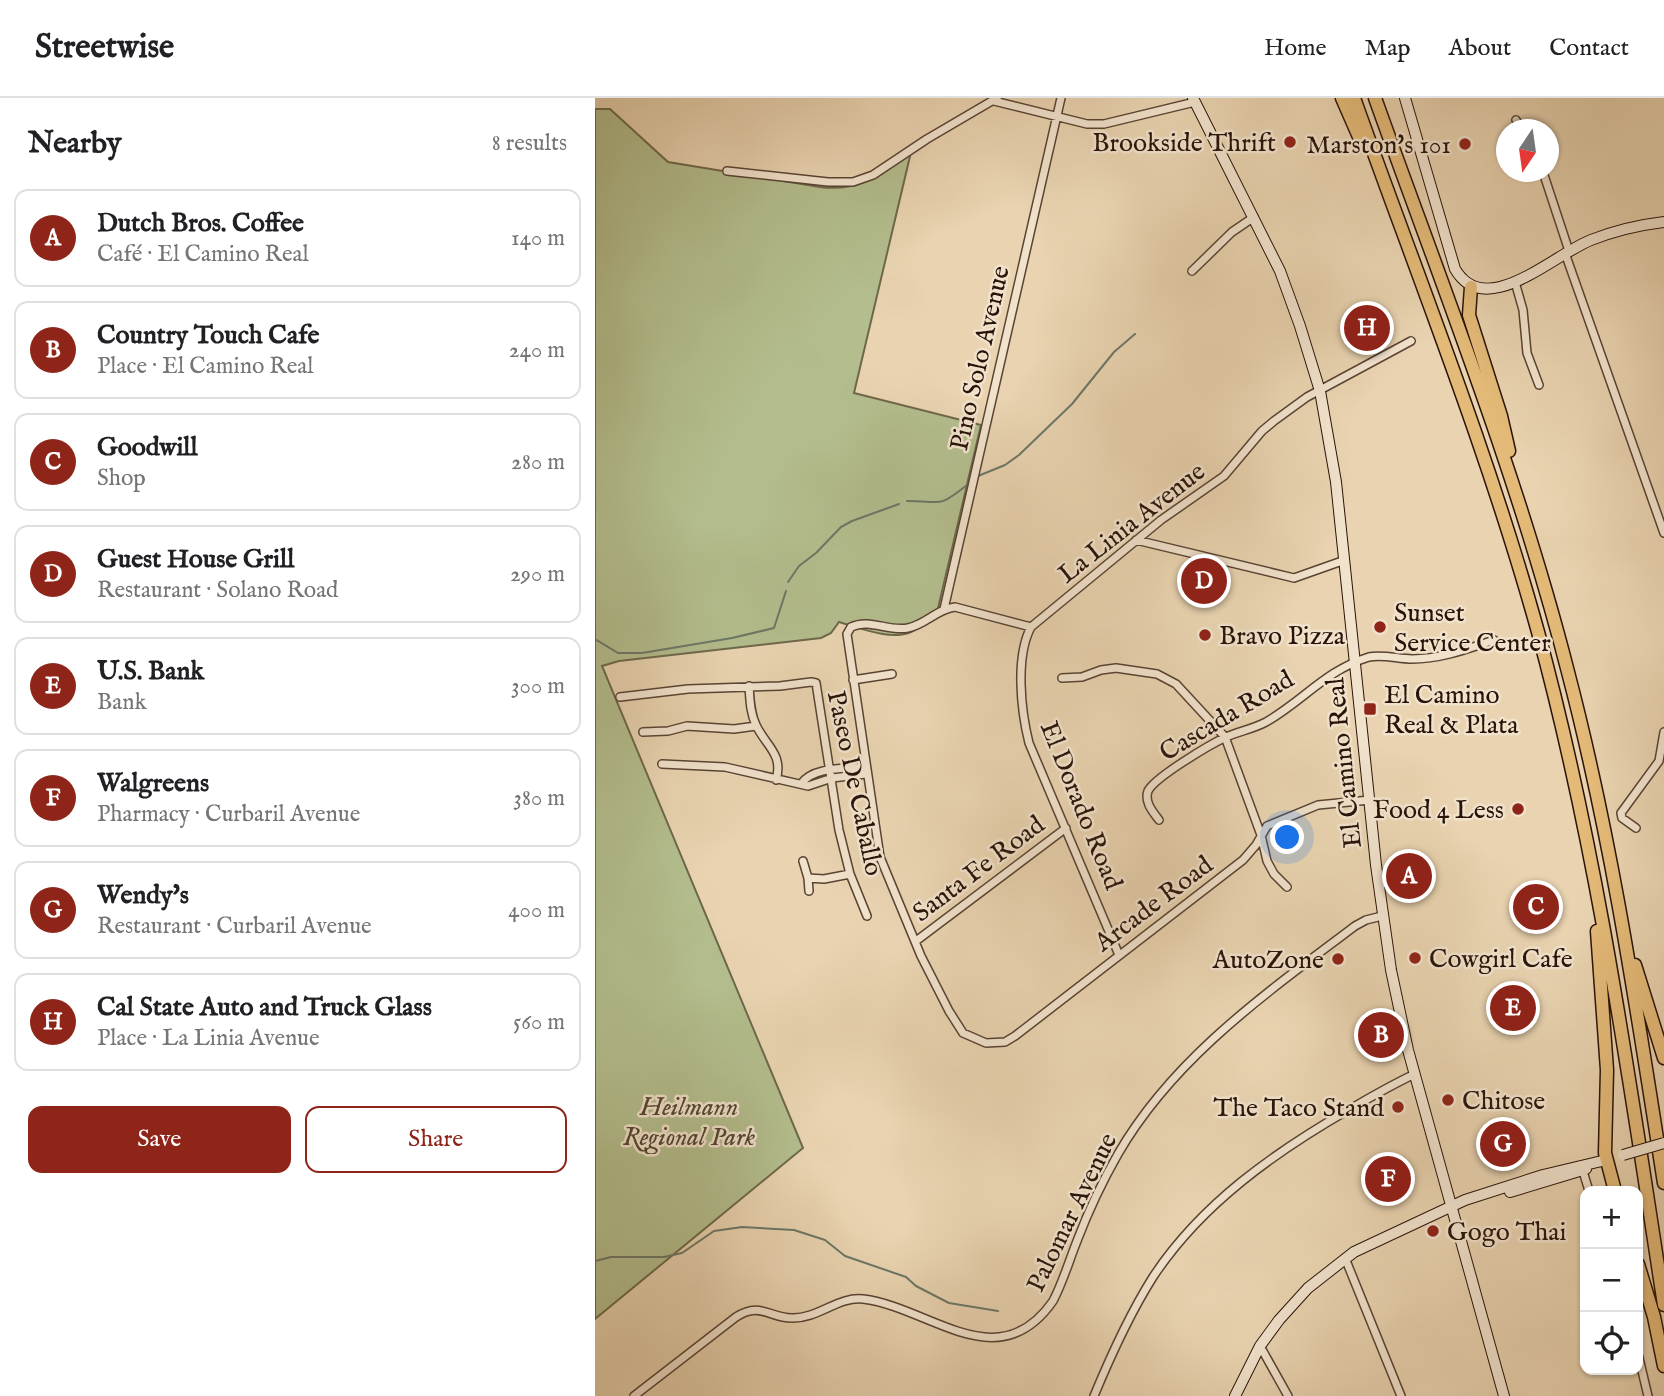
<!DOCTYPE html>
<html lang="en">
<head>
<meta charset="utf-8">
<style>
  :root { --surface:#fff; --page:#f2f2f2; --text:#202124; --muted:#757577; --line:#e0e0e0; --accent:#8f2418 }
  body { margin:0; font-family:"IM FELL English",serif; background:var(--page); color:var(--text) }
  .controls { position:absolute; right:21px; bottom:21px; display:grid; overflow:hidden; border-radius:14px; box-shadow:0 2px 5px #0004 }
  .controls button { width:63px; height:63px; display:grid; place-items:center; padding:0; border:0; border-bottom:2px solid var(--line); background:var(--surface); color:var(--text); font:35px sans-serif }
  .compass { position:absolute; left:901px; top:21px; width:63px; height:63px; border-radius:50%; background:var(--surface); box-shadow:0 2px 5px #0004; rotate:193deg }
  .you { position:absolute; left:693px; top:740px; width:24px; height:24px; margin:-18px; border:5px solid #fff; border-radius:50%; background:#1a73e8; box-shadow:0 0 0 10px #1a73e833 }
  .badge { display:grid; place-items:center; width:46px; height:46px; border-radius:50%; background:var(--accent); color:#fff; font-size:23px; font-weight:700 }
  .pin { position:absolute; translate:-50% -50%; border:4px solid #fff; box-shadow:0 2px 7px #0006 }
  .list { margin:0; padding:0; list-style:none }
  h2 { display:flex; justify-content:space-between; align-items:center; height:91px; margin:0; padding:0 28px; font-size:30px }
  h2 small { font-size:23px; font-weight:400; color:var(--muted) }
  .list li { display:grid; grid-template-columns:46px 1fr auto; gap:21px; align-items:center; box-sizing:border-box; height:98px; margin:0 14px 14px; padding:0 14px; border:2px solid var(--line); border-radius:14px }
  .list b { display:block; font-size:26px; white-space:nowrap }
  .list p { margin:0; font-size:23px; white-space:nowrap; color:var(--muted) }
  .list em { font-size:23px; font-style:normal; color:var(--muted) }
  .actions { display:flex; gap:14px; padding:21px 28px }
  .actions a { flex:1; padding:16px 0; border:2px solid var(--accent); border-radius:14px; text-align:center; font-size:24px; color:var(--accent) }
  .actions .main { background:var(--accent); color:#fff }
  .icon { flex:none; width:38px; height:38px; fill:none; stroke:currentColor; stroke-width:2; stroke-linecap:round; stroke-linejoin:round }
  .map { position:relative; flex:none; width:1069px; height:1298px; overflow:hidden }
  header { display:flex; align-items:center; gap:42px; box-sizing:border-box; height:98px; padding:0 35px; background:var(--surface); border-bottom:2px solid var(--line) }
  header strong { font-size:33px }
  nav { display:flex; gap:38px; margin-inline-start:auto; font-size:24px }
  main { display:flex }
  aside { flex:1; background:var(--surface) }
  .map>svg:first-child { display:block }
  .green { fill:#b3bd8d; stroke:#6e684b; stroke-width:2 }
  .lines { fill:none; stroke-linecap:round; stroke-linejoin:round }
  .stream { stroke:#6c7767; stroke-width:2 }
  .street-casing { stroke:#594333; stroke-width:10 }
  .secondary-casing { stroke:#291309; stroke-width:12 }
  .highway-casing { stroke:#291309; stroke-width:15 }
  .street { stroke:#f1e2cc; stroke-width:7 }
  .secondary { stroke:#f1e2cc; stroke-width:10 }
  .highway { stroke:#e4ba78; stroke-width:12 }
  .secondary-bridge-casing { stroke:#291309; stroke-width:12; stroke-linecap:butt }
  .secondary-bridge { stroke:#f1e2cc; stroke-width:10 }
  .poi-dot { fill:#8f2418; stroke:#f1e2cc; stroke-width:2.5 }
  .labels { text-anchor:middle; stroke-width:5; stroke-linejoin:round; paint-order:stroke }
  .poi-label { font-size:26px; fill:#291309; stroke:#f1e2cc; text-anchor:start }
  .street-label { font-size:26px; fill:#291309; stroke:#f1e2cc }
  .park-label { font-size:26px; font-style:italic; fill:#524631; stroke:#f1e2cc }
</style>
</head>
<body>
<header>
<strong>Streetwise</strong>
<nav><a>Home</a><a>Map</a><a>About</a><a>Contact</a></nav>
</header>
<main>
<aside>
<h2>Nearby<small>8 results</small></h2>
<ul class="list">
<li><span class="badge">A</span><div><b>Dutch Bros. Coffee</b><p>Café · El Camino Real</p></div><em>140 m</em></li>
<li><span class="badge">B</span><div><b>Country Touch Cafe</b><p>Place · El Camino Real</p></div><em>240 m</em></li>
<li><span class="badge">C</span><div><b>Goodwill</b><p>Shop</p></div><em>280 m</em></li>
<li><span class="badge">D</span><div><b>Guest House Grill</b><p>Restaurant · Solano Road</p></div><em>290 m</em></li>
<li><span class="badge">E</span><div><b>U.S. Bank</b><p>Bank</p></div><em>300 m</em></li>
<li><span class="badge">F</span><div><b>Walgreens</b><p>Pharmacy · Curbaril Avenue</p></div><em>380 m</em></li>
<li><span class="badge">G</span><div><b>Wendy's</b><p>Restaurant · Curbaril Avenue</p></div><em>400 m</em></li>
<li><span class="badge">H</span><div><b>Cal State Auto and Truck Glass</b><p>Place · La Linia Avenue</p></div><em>560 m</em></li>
</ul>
<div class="actions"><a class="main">Save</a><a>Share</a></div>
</aside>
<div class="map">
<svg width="1069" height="1298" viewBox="0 0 1069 1298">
  <rect width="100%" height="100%" fill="#e9d3b0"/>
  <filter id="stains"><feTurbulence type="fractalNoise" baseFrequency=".00286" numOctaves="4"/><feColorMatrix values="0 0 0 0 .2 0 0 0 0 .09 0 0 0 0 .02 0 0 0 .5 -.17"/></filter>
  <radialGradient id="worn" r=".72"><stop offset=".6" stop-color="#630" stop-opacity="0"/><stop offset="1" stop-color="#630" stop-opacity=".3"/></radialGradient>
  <path class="green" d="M0 11H15L73 64 225 89C263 94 287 77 316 54L259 295 386 327 341 519C333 524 325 530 316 534 295 543 266 530 244 524L236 535 226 540 24 563 7 568 208 1050 0 1221Z"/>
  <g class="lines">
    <path class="stream" d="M383 378 410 367 424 357 477 306 519 254 540 236
      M312 403C347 403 342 411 372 387
      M193 484 204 468 221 455 246 429 257 423 304 406
      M0 541 23 555H47L137 540 179 530 191 493
      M0 1163 16 1159H69L87 1155 119 1133 147 1129 199 1132 230 1142 250 1158 311 1179 321 1188 354 1205 403 1213"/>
    <g class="street-casing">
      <path id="street" d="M399 3 492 26H509L600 4
        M921 22 927 32
        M132 73 233 84H258L278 77 332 41 402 0
        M948 74 974 153
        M970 155 1069 435
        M597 173 637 134 659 119
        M920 184 928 212 932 255 944 287
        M541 442 699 480 750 462
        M349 511 466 0
        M436 529C420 559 426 613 434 645L524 857
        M467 580 487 579 506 572 521 570 562 576 581 586 630 639 666 737 672 763 679 776 692 789
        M258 582 297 576
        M154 588C155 601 155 615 161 627 170 647 189 656 181 682
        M25 599 93 591 185 588 216 584 221 585 244 732 255 776 272 818
        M48 634 73 633 92 628 139 631 161 628
        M67 666 130 669 213 688 237 680 271 676
        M206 686C218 668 252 671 270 669
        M775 702 723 707 672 728 661 747 648 762 420 938 410 944 391 945 368 935 354 913 326 858 285 759 252 536 256 529C275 520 293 534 313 530 330 527 342 511 360 509L436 529 566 422 629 378 667 333 679 323 712 299 816 243
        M564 722C558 714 549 704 553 693 560 679 616 646 631 639 645 633 658 631 671 624 708 603 731 572 774 559 788 556 803 561 817 561 846 561 872 551 899 542
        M1041 730 1027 720 1026 715 1064 663 1069 634
        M208 763 213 780 214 793
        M213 780 229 781 255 776
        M321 843 471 730
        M987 1070 994 1093
        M750 1160 806 1298
        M665 1248 693 1298
        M1043 1256 1053 1298
        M39 1298 141 1219C165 1203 174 1220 197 1220 222 1221 244 1198 268 1201 335 1209 403 1282 458 1203 468 1184 474 1163 482 1143 493 1114 507 1084 523 1056 579 959 673 894 760 828L771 822 787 818
        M499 1298C516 1257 534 1217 558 1179 606 1106 680 1054 755 1011 776 999 798 986 820 976"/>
    </g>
    <g class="secondary-casing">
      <path id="secondary" d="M598 0 685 173 705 228 725 293 741 384 781 767 796 872 813 952 909 1298
        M810 0 860 171C890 223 958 157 996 142 1019 133 1044 127 1069 124
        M915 1094 991 1071
        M640 1298 665 1248 684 1222 713 1190 759 1154 870 1102 948 1077 1011 1062"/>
    </g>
    <g class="highway-casing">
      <path id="highway" d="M747 0 768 48
        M759 0C822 177 893 353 943 534 1003 755 1034 981 1069 1207
        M780 0C848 190 923 378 973 574 1017 742 1042 913 1069 1085
        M876 189 874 217 906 318 914 353
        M1002 833 1012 972 1010 1055 1020 1093
        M1040 867 1069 960
        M1043 1166 1059 1219 1069 1268"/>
    </g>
    <use href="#street" class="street"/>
    <use href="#secondary" class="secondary"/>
    <use href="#highway" class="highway"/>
    <g class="secondary-bridge-casing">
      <path id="secondary-bridge" d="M1028 1057 1069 1045"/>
    </g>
    <use href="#secondary-bridge" class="secondary-bridge"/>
  </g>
  <g class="poi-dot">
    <circle cx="695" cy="44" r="7"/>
    <circle cx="870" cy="46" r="7"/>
    <circle cx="785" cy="529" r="7"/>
    <circle cx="610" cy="537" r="7"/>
    <rect x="768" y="604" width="14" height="14" rx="3.5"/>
    <circle cx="923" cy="711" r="7"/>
    <circle cx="820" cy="860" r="7"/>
    <circle cx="743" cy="861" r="7"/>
    <circle cx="853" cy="1002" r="7"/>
    <circle cx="803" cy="1009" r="7"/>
    <circle cx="838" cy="1133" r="7"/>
  </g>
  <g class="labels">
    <g class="poi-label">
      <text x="681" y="53" text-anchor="end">Brookside Thrift</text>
      <text x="856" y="55" text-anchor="end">Marston's 101</text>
      <text x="799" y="523">Sunset<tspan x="799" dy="30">Service Center</tspan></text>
      <text x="624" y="546">Bravo Pizza</text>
      <text x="789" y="605">El Camino<tspan x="789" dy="30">Real &amp; Plata</tspan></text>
      <text x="909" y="720" text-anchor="end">Food 4 Less</text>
      <text x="834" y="869">Cowgirl Cafe</text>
      <text x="729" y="870" text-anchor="end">AutoZone</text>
      <text x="867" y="1011">Chitose</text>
      <text x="789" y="1018" text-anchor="end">The Taco Stand</text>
      <text x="852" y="1142">Gogo Thai</text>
    </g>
    <g class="street-label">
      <text transform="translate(384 260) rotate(-77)" y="9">Pino Solo Avenue</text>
      <text transform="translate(536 424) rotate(-38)" y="9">La Linia Avenue</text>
      <text transform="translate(631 617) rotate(-31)" y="9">Cascada Road</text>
      <text transform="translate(748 665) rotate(-96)" y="9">El Camino Real</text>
      <text transform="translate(261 685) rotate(78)" y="9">Paseo De Caballo</text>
      <text transform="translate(487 707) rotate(68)" y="9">El Dorado Road</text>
      <text transform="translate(383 770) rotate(-37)" y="9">Santa Fe Road</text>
      <text transform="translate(558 805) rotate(-37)" y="9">Arcade Road</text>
      <text transform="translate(476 1114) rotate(-64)" y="9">Palomar Avenue</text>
    </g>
    <g class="park-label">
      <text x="94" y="1017">Heilmann<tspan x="94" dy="30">Regional Park</tspan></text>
    </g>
  </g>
  <rect width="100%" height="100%" filter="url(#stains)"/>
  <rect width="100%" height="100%" fill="url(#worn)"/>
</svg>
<div class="controls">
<button>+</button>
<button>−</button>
<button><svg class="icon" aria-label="locate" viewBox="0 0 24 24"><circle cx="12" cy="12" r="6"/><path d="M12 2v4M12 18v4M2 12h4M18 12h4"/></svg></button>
</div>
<svg class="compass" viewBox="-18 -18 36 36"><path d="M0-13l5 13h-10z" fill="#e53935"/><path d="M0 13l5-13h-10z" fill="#757577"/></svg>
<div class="you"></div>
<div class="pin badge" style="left:814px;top:778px">A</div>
<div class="pin badge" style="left:786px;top:937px">B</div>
<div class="pin badge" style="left:941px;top:809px">C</div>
<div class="pin badge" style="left:609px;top:483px">D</div>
<div class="pin badge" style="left:918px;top:910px">E</div>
<div class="pin badge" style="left:793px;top:1081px">F</div>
<div class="pin badge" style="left:908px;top:1046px">G</div>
<div class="pin badge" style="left:772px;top:230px">H</div>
</div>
</main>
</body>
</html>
